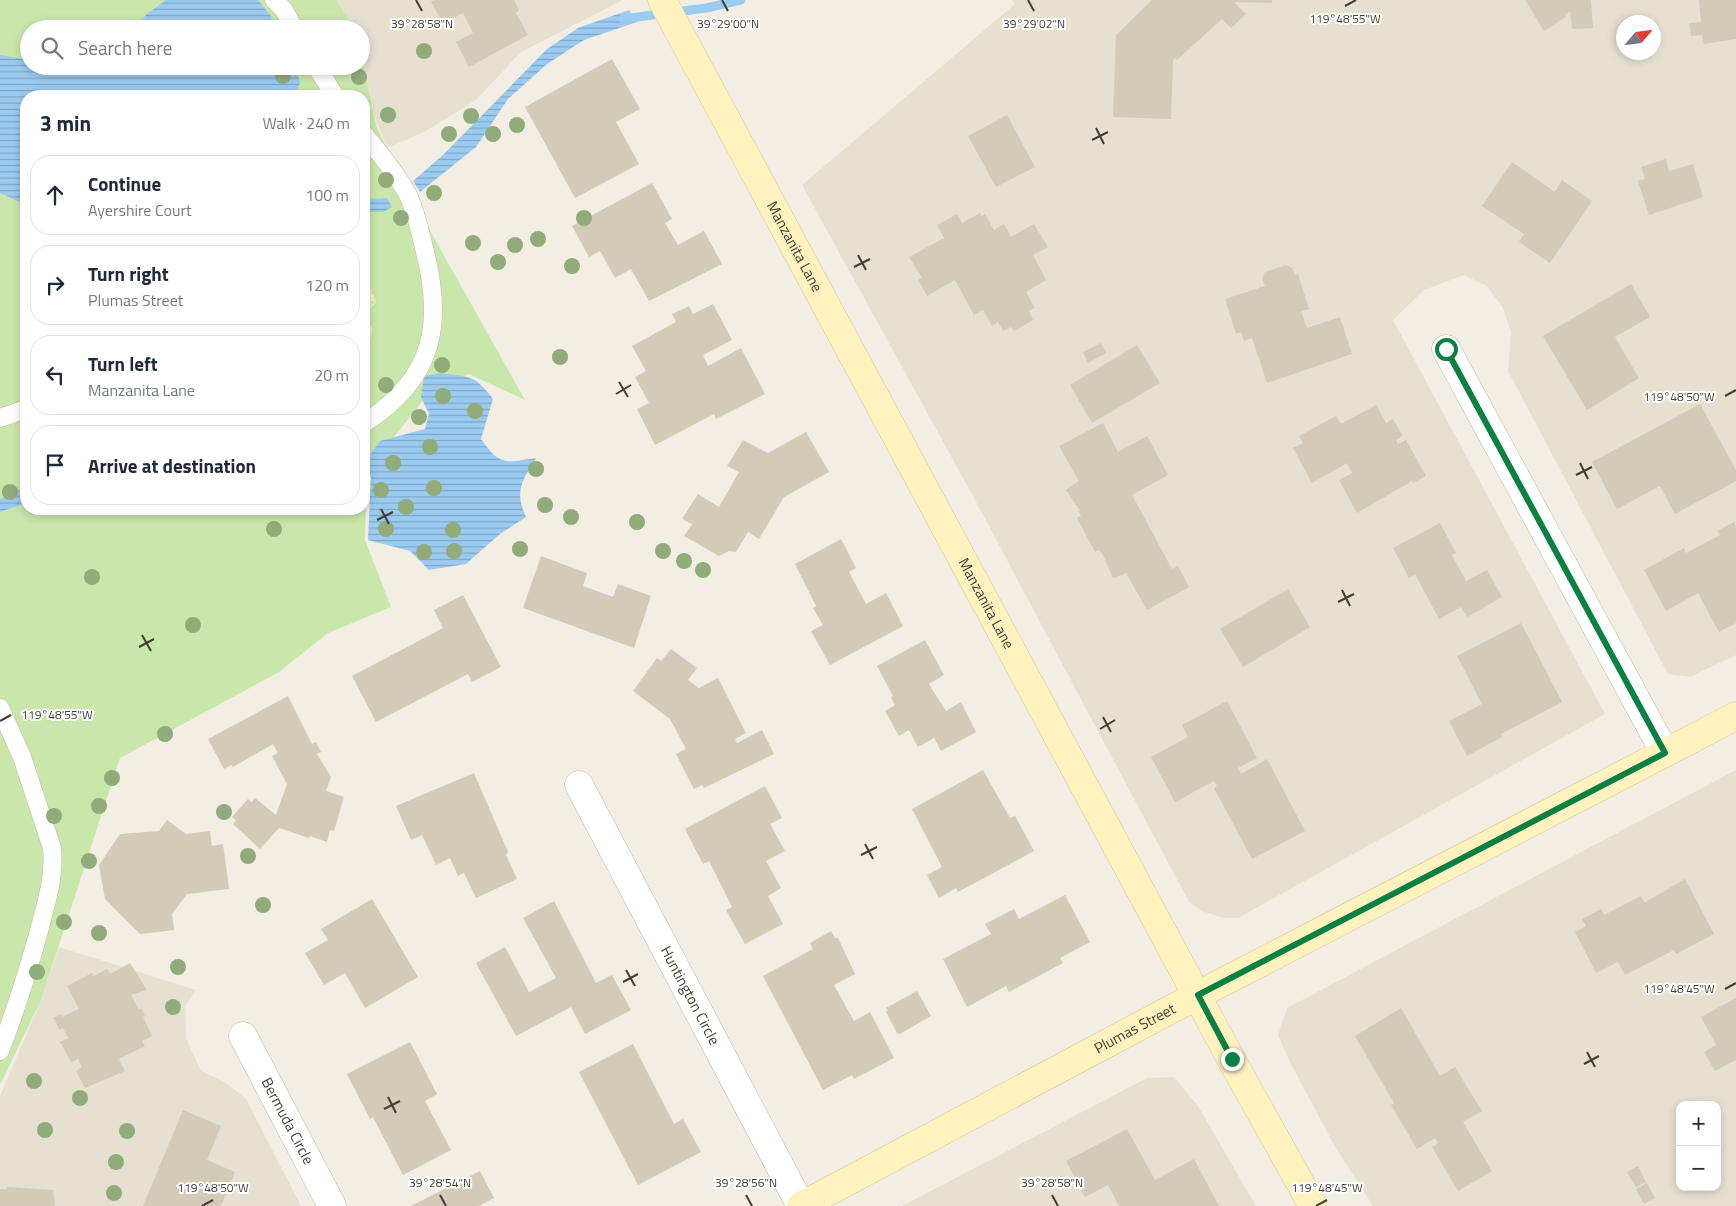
<!DOCTYPE html>
<html lang="en">
<head>
<meta charset="utf-8">
<style>
  :root { --surface:#fff; --page:#f2f2f3; --text:#1f2937; --muted:#747a83; --line:#e0e1e3 }
  body { margin:0; font-family:"Titillium Web",sans-serif; background:var(--page); color:var(--text) }
  .controls { position:absolute; right:15px; bottom:15px; display:grid; overflow:hidden; border-radius:10px; box-shadow:0 2px 8px #0003 }
  .controls button { width:45px; height:45px; display:grid; place-items:center; padding:0; border:0; border-bottom:1px solid var(--line); background:var(--surface); color:var(--text); font:25px sans-serif }
  .compass { position:absolute; left:1616px; top:15px; width:45px; height:45px; border-radius:50%; background:var(--surface); box-shadow:0 2px 8px #0003; rotate:62deg }
  .stop { position:absolute; width:15px; height:15px; margin:-11px; border:4px solid #0b8043; border-radius:50%; background:#fff }
  .stop.end { background:#0b8043; border-color:#fff; box-shadow:0 1px 5px #0008 }
  .list { margin:0; padding:0; list-style:none }
  h2 { display:flex; justify-content:space-between; align-items:center; height:65px; margin:0; padding:0 20px; font-size:21px }
  h2 small { font-size:16px; font-weight:400; color:var(--muted) }
  .list li { display:grid; grid-template-columns:32px 1fr auto; gap:15px; align-items:center; box-sizing:border-box; height:80px; margin:0 10px 10px; padding:0 10px; border:1px solid var(--line); border-radius:20px }
  .list b { display:block; font-size:19px; white-space:nowrap }
  .list p { margin:0; font-size:16px; white-space:nowrap; color:var(--muted) }
  .list em { font-size:16px; font-style:normal; color:var(--muted) }
  .icon { flex:none; width:28px; height:28px; fill:none; stroke:currentColor; stroke-width:2; stroke-linecap:round; stroke-linejoin:round }
  .map { position:relative; flex:none; width:1736px; height:1206px; overflow:hidden }
  .search { position:absolute; background:var(--surface); box-shadow:0 2px 8px #0003; left:20px; top:20px; width:350px; height:55px; display:flex; align-items:center; gap:12px; box-sizing:border-box; padding:0 18px; border-radius:28px; color:var(--muted); font-size:19px }
  .panel { position:absolute; background:var(--surface); box-shadow:0 2px 8px #0003; left:20px; top:90px; width:350px; height:425px; border-radius:20px }
  .map>svg:first-child { display:block }
  .residential { fill:#e6e0d1; fill-rule:evenodd }
  .grass { fill:#c9e7aa; fill-rule:evenodd }
  .sand { fill:url(#sand-dots) }
  .water { fill:url(#water-rules) }
  .lines { fill:none; stroke-linecap:round; stroke-linejoin:round }
  .stream { stroke:#9ccbf1; stroke-width:9 }
  .building { fill:#d3cab8 }
  .lane-casing { stroke:#c0b9a8; stroke-width:19 }
  .street-casing { stroke:#c0b9a8; stroke-width:29 }
  .secondary-casing { stroke:#d6c693; stroke-width:29 }
  .lane { stroke:#fff; stroke-width:18 }
  .street { stroke:#fff; stroke-width:28 }
  .secondary { stroke:#fff2bf; stroke-width:28 }
  .tree { fill:#91ab7b }
  .route { stroke:#0b8043; stroke-width:6 }
  .ticks { fill:none; stroke:#433e33; stroke-width:2 }
  .labels { text-anchor:middle; stroke-width:4; stroke-linejoin:round; paint-order:stroke }
  .street-label { font-size:15px; fill:#433e33; stroke:#fff }
  .ticks-label { font-size:12px; text-anchor:middle; fill:#433e33; stroke:#fff; stroke-width:4; stroke-linejoin:round; paint-order:stroke }
</style>
</head>
<body>
<div class="map">
<svg width="1736" height="1206" viewBox="0 0 1736 1206">
  <defs>
    <pattern id="sand-dots" width="8" height="8" patternUnits="userSpaceOnUse" patternTransform="scale(1.25)"><rect width="8" height="8" fill="#f8eebc"/><path d="M2 2h.1M6 6h.1" fill="none" stroke="#d6cda2" stroke-width="1.8" stroke-linecap="round"/></pattern>
    <pattern id="water-rules" width="6" height="5" patternUnits="userSpaceOnUse" patternTransform="scale(1.25)"><rect width="6" height="5" fill="#9ccbf1"/><path d="M0 2.5h6" fill="none" stroke="#81a6c4"/></pattern>
  </defs>
  <rect width="100%" height="100%" fill="#f2eee3"/>
  <path class="residential" d="M337 0H621V1L521 52 476 100 424 132 387 148 374 114 361 54V29H353Z
    M1012 0H1736V655L1690 677 1668 674 1508 371 1511 332 1503 308 1487 286 1464 275 1424 290 1393 320 1605 714 1238 918H1223L1202 911 1189 902 974 498 802 185 1015 4ZM1624 22H1654V52H1624Z
    M1736 770V1206H1373L1334 1145 1290 1062 1278 1035 1287 1008ZM1680 1105H1717V1187H1680Z
    M59 947 196 990 185 1006 186 1038 201 1071 226 1083 246 1099 301 1206H0V1096L41 1000Z
    M1174 1077 1198 1106 1256 1206H902L1147 1078Z"/>
  <path class="grass" d="M0 0H337L353 29H29V66H361V54L376 125 401 179 525 400 469 374 432 389 367 471 365 540 391 607 328 633 279 672 120 758 41 1000 0 1085ZM26 96H364V509H26Z"/>
  <path class="sand" d="M364 287 372 290 376 302 370 309 364 311Z
    M364 323 372 327 371 337 365 341Z"/>
  <path class="water" d="M166 0H258L271 16 276 29H133L147 14Z
    M629 10 637 22 584 40 547 64 508 99 476 147 420 192 413 181 443 155 547 49 578 28Z
    M0 55 29 60V66H296L300 83 295 96H26V205L0 193Z
    M387 198 392 207 383 212H364V199Z
    M441 373C470 377 475 375 493 399L481 439C500 466 505 463 536 458 522 481 514 491 526 517L500 534 466 564 429 570 410 551 368 540 371 478 365 462 380 441 425 429 429 414 421 397 424 376Z
    M26 487V503L0 512V499Z"/>
  <g class="lines">
    <path class="stream" d="M623 19 706 8 741 0"/>
  </g>
  <path class="building" d="M435 0H514L519 10 516 13 528 35 469 67 456 42 473 33 463 13 443 24 431 2Z
    M1152 0H1272V3L1234 2 1246 14 1231 28 1222 19 1177 60 1175 58 1173 61 1171 119 1113 117 1116 35Z
    M1525 0H1591L1593 28 1572 29 1570 11 1565 15 1566 17 1544 31Z
    M1699 0H1736V39L1704 44 1702 35 1691 36 1689 23 1701 22Z
    M612 59 640 109 616 122 639 164 575 198 525 107Z
    M1007 115 1035 167 996 187 968 136Z
    M1666 159 1669 171 1693 164 1703 197 1649 215 1638 181 1645 179 1641 167Z
    M1512 162 1555 192 1562 180 1592 201 1550 263 1519 242 1524 234 1482 206Z
    M652 183 672 219 665 223 678 245 704 231 722 264 649 301 631 269 615 278 600 251 589 257 572 226Z
    M980 213 982 216 985 214 994 230 1004 224 1011 237 1034 224 1048 247 1033 255 1046 280 1026 292 1035 308 1029 311 1033 320 1014 331 1011 327 1003 331 998 322 992 326 983 310 974 315 955 280 927 296 918 279 922 278 909 257 944 238 937 225 957 214 962 223Z
    M1286 265 1292 268 1295 275 1298 274 1309 309 1301 311 1307 328 1340 317 1352 354 1267 383 1252 338 1244 341 1241 332 1236 334 1225 299 1265 286 1262 278 1265 272Z
    M1631 284 1650 317 1615 337 1639 378 1587 410 1543 336Z
    M713 304 732 340 703 355 708 366 741 348 765 394 716 419 714 414 655 445 637 409 649 403 635 377 646 371 632 346 676 322 672 314 689 306 693 314Z
    M1101 343 1106 353 1088 363 1083 352Z
    M1137 345 1160 383 1092 423 1070 385Z
    M1700 404 1736 470V481L1675 514 1660 486 1617 509 1592 462Z
    M1376 405 1386 423 1393 419 1403 436 1396 440 1398 444 1406 440 1426 476 1413 483 1412 481 1357 513 1339 480 1352 473 1347 463 1312 483 1293 448 1303 443 1299 436 1336 416 1341 424Z
    M1103 423 1118 452 1147 436 1168 475 1132 495 1172 569 1178 566 1189 587 1147 610 1126 573 1113 578 1102 553 1098 550 1095 552 1077 518 1081 516 1078 511H1080L1066 490 1079 481 1059 446Z
    M806 432 829 472 784 497 759 539 748 532 736 552 729 551 719 556 684 536 692 524 682 519 698 494 719 507 739 472 727 466 743 440 768 453Z
    M1734 522 1736 526V623L1719 632 1698 593 1666 611 1644 570 1684 548 1686 553 1720 535 1717 531Z
    M1440 523 1456 553 1452 555 1466 581 1487 570 1502 597 1467 617 1461 607 1439 619 1415 574 1409 578 1393 548Z
    M841 539 856 568 849 572 866 604 886 593 903 626 830 665 811 631 823 625 813 608 816 606 795 564Z
    M541 556 587 573 583 586 613 597 618 584 651 596 634 648 523 608Z
    M1288 589 1310 627 1243 667 1220 629Z
    M463 595 501 667 472 682 468 674 376 722 352 676 443 628 434 610Z
    M1521 623 1562 702 1501 734 1502 737 1467 756 1449 721 1482 704 1457 656Z
    M925 640 944 675 929 684 935 694 946 711 961 702 976 732 941 751 934 738 918 747 909 730 899 736 885 711 895 705 891 697 893 696 877 666Z
    M671 649 697 668 688 680 699 688 718 678 746 733 735 739 737 743 762 730 774 754 704 788 702 785 694 789 676 754 686 749 670 719 633 691 657 658 661 661Z
    M288 696 312 744 316 742 321 752 317 754 331 777 326 791 344 797 334 831 330 830 327 842 310 836 309 838 279 828 260 849 233 824 236 820 232 817 248 799 252 802 255 798 276 815 287 784 272 756 278 753 273 744 233 767 231 765 224 769 208 739Z
    M1227 701 1257 758 1238 768 1241 774 1267 759 1305 831 1252 859 1214 788 1217 786 1214 781 1175 802 1151 757 1188 737 1182 725Z
    M983 770 1010 818 1015 816 1034 851 958 892 956 888 939 898 927 875 942 867 912 809Z
    M474 773 508 852 506 855 517 879 476 898 464 873 458 876 450 858 436 865 422 835 411 840 396 806Z
    M765 786 782 818 770 824 785 851 766 861 781 888 768 896 783 924 745 944 726 910 732 907 709 861 703 864 685 829Z
    M167 820 186 834 210 831 212 846 223 844 229 889 187 894 172 914 174 930 140 934 105 899 99 865 120 834 159 831Z
    M1685 879 1714 934 1676 954 1674 950 1625 975 1618 962 1596 973 1575 932 1586 926 1582 919 1601 909 1604 915 1641 896 1644 903Z
    M1065 895 1090 942 1060 958 1063 963 1009 992 1006 986 967 1007 943 959 991 934 985 924 1014 909 1019 919Z
    M372 899 418 977 365 1008 345 973 324 985 305 953 328 940 321 929Z
    M554 901 596 983 612 975 631 1010 585 1034 571 1007 516 1036 476 963 505 947 529 992 556 978 523 918Z
    M831 931 835 938H838L855 974 834 985 854 1021 870 1012 894 1058 854 1079 852 1075 823 1090 763 976 813 949 810 943Z
    M130 963 147 990 131 995 139 1010 141 1008 145 1016 143 1017 152 1036 142 1041 145 1046 119 1059 125 1071 85 1088 76 1071 82 1067 78 1059 71 1062 60 1042 68 1038 63 1028 60 1030 53 1018 61 1014 62 1017 79 1009 67 986 92 973 94 976 107 969 110 974Z
    M917 991 931 1016 900 1034 897 1033 886 1012 888 1011 886 1008Z
    M1736 998V1060L1715 1071 1704 1052 1716 1045 1701 1017Z
    M1401 1008 1440 1076 1455 1067 1482 1111 1463 1122 1492 1171 1458 1191 1432 1147 1438 1143 1435 1138 1417 1149 1391 1105 1394 1103 1355 1036Z
    M410 1042 437 1094 425 1101 451 1150 403 1175 373 1117 370 1119 347 1074Z
    M633 1044 674 1124 683 1119 701 1152 638 1185 579 1072Z
    M183 1110 221 1126 207 1160 235 1172 221 1206H143Z
    M1127 1129 1155 1180 1194 1159 1219 1206H1119L1108 1185 1085 1197 1066 1161Z
    M1638 1166 1646 1182 1636 1187 1627 1172Z
    M480 1171 494 1198 479 1206H411Z
    M1647 1183 1655 1198 1644 1204 1636 1189Z
    M7 1187 53 1190 55 1206H0V1189H7Z"/>
  <g class="lines">
    <g class="lane-casing">
      <path id="lane" d="M274 0 284 10 294 29
        M316 66 335 96
        M364 134C379 153 395 171 407 193 415 208 419 227 423 244 444 321 436 378 364 423
        M0 418 26 409
        M0 708 22 757 52 848C55 877 46 903 39 931 28 971 15 1012 0 1051"/>
    </g>
    <g class="street-casing">
      <g id="street">
        <path d="M1446 349 1665 753"/>
        <path id="s1" d="M579 785 801 1206"/>
        <path id="s2" d="M243 1036 332 1206"/>
      </g>
    </g>
    <g class="secondary-casing">
      <g id="secondary">
        <path id="s3" d="M662 0 1231 1059 1313 1206"/>
        <path id="s4" d="M801 1206 1198 995 1736 716"/>
      </g>
    </g>
    <use href="#lane" class="lane"/>
    <use href="#street" class="street"/>
    <use href="#secondary" class="secondary"/>
  </g>
  <g class="tree">
    <circle cx="424" cy="51" r="8"/>
    <circle cx="283" cy="76" r="8"/>
    <circle cx="359" cy="77" r="8"/>
    <circle cx="388" cy="115" r="8"/>
    <circle cx="471" cy="116" r="8"/>
    <circle cx="517" cy="125" r="8"/>
    <circle cx="449" cy="134" r="8"/>
    <circle cx="493" cy="134" r="8"/>
    <circle cx="386" cy="180" r="8"/>
    <circle cx="434" cy="193" r="8"/>
    <circle cx="401" cy="218" r="8"/>
    <circle cx="584" cy="218" r="8"/>
    <circle cx="538" cy="239" r="8"/>
    <circle cx="473" cy="243" r="8"/>
    <circle cx="515" cy="245" r="8"/>
    <circle cx="498" cy="262" r="8"/>
    <circle cx="572" cy="266" r="8"/>
    <circle cx="560" cy="357" r="8"/>
    <circle cx="442" cy="365" r="8"/>
    <circle cx="386" cy="385" r="8"/>
    <circle cx="443" cy="396" r="8"/>
    <circle cx="475" cy="411" r="8"/>
    <circle cx="419" cy="417" r="8"/>
    <circle cx="430" cy="447" r="8"/>
    <circle cx="393" cy="463" r="8"/>
    <circle cx="536" cy="469" r="8"/>
    <circle cx="434" cy="488" r="8"/>
    <circle cx="381" cy="490" r="8"/>
    <circle cx="10" cy="492" r="8"/>
    <circle cx="545" cy="505" r="8"/>
    <circle cx="406" cy="507" r="8"/>
    <circle cx="571" cy="517" r="8"/>
    <circle cx="637" cy="522" r="8"/>
    <circle cx="274" cy="529" r="8"/>
    <circle cx="386" cy="529" r="8"/>
    <circle cx="453" cy="530" r="8"/>
    <circle cx="520" cy="549" r="8"/>
    <circle cx="454" cy="551" r="8"/>
    <circle cx="663" cy="551" r="8"/>
    <circle cx="424" cy="552" r="8"/>
    <circle cx="684" cy="561" r="8"/>
    <circle cx="703" cy="570" r="8"/>
    <circle cx="92" cy="577" r="8"/>
    <circle cx="193" cy="625" r="8"/>
    <circle cx="165" cy="734" r="8"/>
    <circle cx="112" cy="778" r="8"/>
    <circle cx="99" cy="806" r="8"/>
    <circle cx="224" cy="812" r="8"/>
    <circle cx="54" cy="816" r="8"/>
    <circle cx="248" cy="856" r="8"/>
    <circle cx="89" cy="861" r="8"/>
    <circle cx="263" cy="905" r="8"/>
    <circle cx="64" cy="922" r="8"/>
    <circle cx="99" cy="933" r="8"/>
    <circle cx="178" cy="967" r="8"/>
    <circle cx="37" cy="972" r="8"/>
    <circle cx="173" cy="1007" r="8"/>
    <circle cx="34" cy="1081" r="8"/>
    <circle cx="80" cy="1098" r="8"/>
    <circle cx="45" cy="1130" r="8"/>
    <circle cx="127" cy="1131" r="8"/>
    <circle cx="116" cy="1162" r="8"/>
    <circle cx="114" cy="1193" r="8"/>
  </g>
  <g class="lines">
    <path class="route" d="M1232 1059 1198 995 1665 753 1446 349"/>
  </g>
  <path class="ticks" d="M416 0 422 11M722 0 728 11M1028 0 1034 11M1345 6 1356 0M1096 128 1104 144M1092 140 1108 132M858 255 866 270M854 267 870 259M619 382 628 397M616 394 631 385M1725 396 1736 390M1580 463 1588 479M1576 475 1592 467M381 509 389 524M377 520 393 512M1342 590 1350 606M1338 602 1354 594M142 635 151 651M139 647 154 639M1103 717 1111 732M0 721 11 715M1100 729 1115 720M865 844 873 859M861 855 877 847M626 970 635 986M623 982 638 974M1725 989 1736 983M1587 1052 1595 1067M1584 1064 1599 1056M388 1097 396 1113M384 1109 400 1101M440 1195 446 1206M746 1195 752 1206M1052 1195 1058 1206M202 1206 213 1200M1316 1206 1327 1200"/>
  <g class="labels">
    <g class="street-label">
      <text dy="5" stroke="none"><textPath href="#s3" startOffset="280">Manzanita Lane</textPath></text>
      <text dy="5" stroke="none"><textPath href="#s3" startOffset="685">Manzanita Lane</textPath></text>
      <text dy="5" stroke="none"><textPath href="#s1" startOffset="238">Huntington Circle</textPath></text>
      <text dy="5" stroke="none"><textPath href="#s4" startOffset="378">Plumas Street</textPath></text>
      <text dy="5" stroke="none"><textPath href="#s2" startOffset="96">Bermuda Circle</textPath></text>
    </g>
  </g>
  <g class="ticks-label">
    <text x="1345" y="23">119°48'55"W</text>
    <text x="422" y="28">39°28'58"N</text>
    <text x="728" y="28">39°29'00"N</text>
    <text x="1034" y="28">39°29'02"N</text>
    <text x="1679" y="401">119°48'50"W</text>
    <text x="57" y="719">119°48'55"W</text>
    <text x="1679" y="993">119°48'45"W</text>
    <text x="440" y="1187">39°28'54"N</text>
    <text x="746" y="1187">39°28'56"N</text>
    <text x="1052" y="1187">39°28'58"N</text>
    <text x="213" y="1192">119°48'50"W</text>
    <text x="1327" y="1192">119°48'45"W</text>
  </g>
</svg>
<div class="controls">
<button>+</button>
<button>−</button>
</div>
<svg class="compass" viewBox="-18 -18 36 36"><path d="M0-13l5 13h-10z" fill="#e53935"/><path d="M0 13l5-13h-10z" fill="#747a83"/></svg>
<div class="stop" style="left:1446px;top:349px"></div>
<div class="stop end" style="left:1232px;top:1059px"></div>
<div class="search"><svg class="icon" aria-label="search" viewBox="0 0 24 24"><circle cx="10" cy="10" r="6"/><path d="M15 15l6 6"/></svg>Search here</div>
<section class="panel">
<h2>3 min<small>Walk · 240 m</small></h2>
<ul class="list">
<li><svg class="icon" aria-label="ahead" viewBox="0 0 24 24"><path d="M12 20V5M6 11l6-6 6 6"/></svg><div><b>Continue</b><p>Ayershire Court</p></div><em>100 m</em></li>
<li><svg class="icon" aria-label="right" viewBox="0 0 24 24"><path d="M7 20v-9h11M14 6l5 5-5 5"/></svg><div><b>Turn right</b><p>Plumas Street</p></div><em>120 m</em></li>
<li><svg class="icon" aria-label="left" viewBox="0 0 24 24"><path d="M17 20v-9H6M10 6l-5 5 5 5"/></svg><div><b>Turn left</b><p>Manzanita Lane</p></div><em>20 m</em></li>
<li><svg class="icon" aria-label="arrive" viewBox="0 0 24 24"><path d="M6 21V4h12l-3 4 3 4H6"/></svg><div><b>Arrive at destination</b></div></li>
</ul>
</section>
</div>
</body>
</html>
